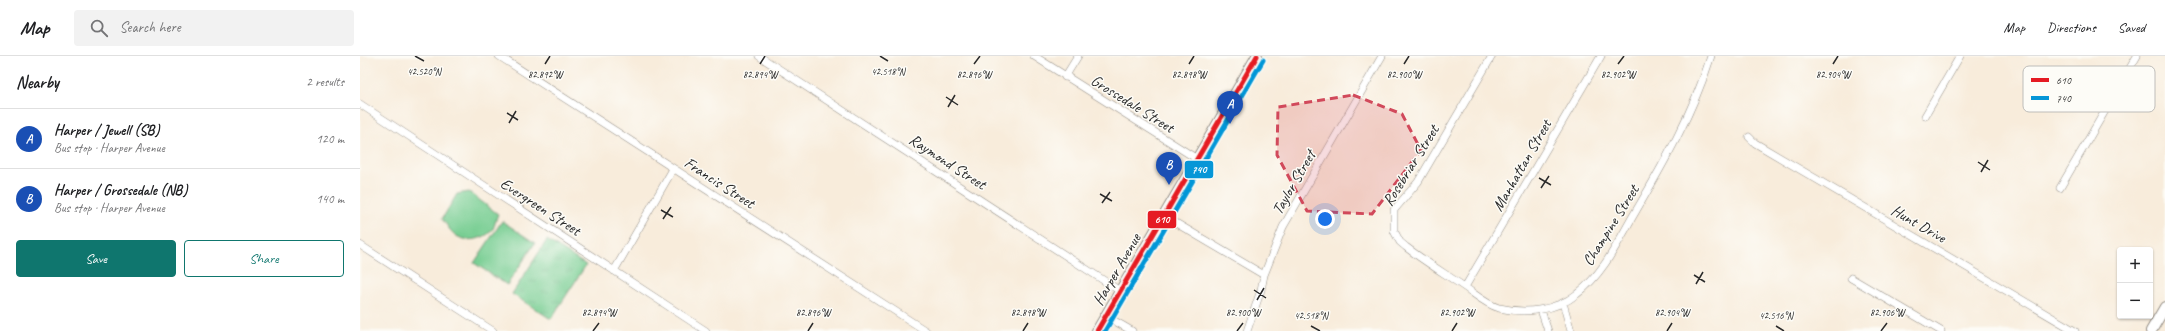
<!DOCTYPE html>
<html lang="en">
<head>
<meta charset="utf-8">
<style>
  :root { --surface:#fff; --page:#f2f2f2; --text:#202124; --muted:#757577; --line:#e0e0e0; --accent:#0f766e }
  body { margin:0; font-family:Caveat,sans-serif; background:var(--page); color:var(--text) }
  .controls { position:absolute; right:12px; bottom:12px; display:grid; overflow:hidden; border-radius:4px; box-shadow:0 1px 3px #0004 }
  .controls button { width:36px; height:36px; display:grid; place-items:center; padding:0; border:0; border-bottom:1px solid var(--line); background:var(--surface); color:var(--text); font:20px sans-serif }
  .you { position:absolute; left:965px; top:163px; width:14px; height:14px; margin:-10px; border:3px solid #fff; border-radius:50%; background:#1a73e8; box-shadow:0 0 0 6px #1a73e833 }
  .badge { display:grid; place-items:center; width:26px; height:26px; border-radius:50%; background:var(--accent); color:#fff; font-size:13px; font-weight:700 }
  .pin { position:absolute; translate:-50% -33px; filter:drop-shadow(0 1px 2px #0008) }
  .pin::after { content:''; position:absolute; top:21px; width:14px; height:12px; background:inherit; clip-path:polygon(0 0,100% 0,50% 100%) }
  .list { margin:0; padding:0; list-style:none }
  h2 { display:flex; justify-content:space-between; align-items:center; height:52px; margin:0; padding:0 16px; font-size:17px }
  h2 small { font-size:13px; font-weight:400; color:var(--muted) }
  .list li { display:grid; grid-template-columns:26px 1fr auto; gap:12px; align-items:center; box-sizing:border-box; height:60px; padding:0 16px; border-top:1px solid var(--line) }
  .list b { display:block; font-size:15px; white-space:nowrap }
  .list p { margin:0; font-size:13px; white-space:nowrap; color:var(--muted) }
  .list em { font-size:13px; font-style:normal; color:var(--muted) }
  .actions { display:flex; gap:8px; padding:12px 16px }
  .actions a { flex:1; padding:9px 0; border:1px solid var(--accent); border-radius:4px; text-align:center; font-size:14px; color:var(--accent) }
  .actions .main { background:var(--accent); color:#fff }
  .icon { flex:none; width:22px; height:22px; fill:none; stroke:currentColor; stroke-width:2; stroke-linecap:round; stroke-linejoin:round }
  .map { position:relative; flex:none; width:1805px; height:275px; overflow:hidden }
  header { display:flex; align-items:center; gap:24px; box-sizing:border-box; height:56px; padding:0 20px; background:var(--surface); border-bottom:1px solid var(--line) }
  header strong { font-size:19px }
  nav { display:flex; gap:22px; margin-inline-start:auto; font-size:14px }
  .search { width:280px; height:36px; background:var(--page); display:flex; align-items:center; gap:10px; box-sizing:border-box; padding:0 14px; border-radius:4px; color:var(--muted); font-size:15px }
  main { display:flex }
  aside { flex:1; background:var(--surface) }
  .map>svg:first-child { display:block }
  .park { fill:url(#park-tufts); stroke:#527c5f }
  .pitch { fill:#78ce93; stroke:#527c5f }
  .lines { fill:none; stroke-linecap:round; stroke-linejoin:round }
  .minor-casing { stroke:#928c83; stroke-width:8 }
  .secondary-casing { stroke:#928c83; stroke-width:12 }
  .minor { stroke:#fff; stroke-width:7 }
  .secondary { stroke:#fff; stroke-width:10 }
  .bus-1-casing { stroke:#fdfcf7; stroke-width:8 }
  .bus-2-casing { stroke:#fdfcf7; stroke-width:8 }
  .bus-1 { stroke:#e51a23; stroke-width:5 }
  .bus-2 { stroke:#0696d7; stroke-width:5 }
  .marked { fill:#d1495b; fill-opacity:0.2; stroke:#d1495b; stroke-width:3; stroke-dasharray:8 5; stroke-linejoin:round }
  .ticks { fill:none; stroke:#2b2b2b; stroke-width:1.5 }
  .labels { text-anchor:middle; stroke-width:3; stroke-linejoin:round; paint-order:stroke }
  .street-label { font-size:16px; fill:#2b2b2b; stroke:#fdfcf7 }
  .key { fill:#fdfcf7; stroke:#bebdba; stroke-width:1 }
  .key-label { font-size:11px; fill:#2b2b2b }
  .ticks-label { font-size:10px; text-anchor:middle; fill:#2b2b2b; stroke:#fdfcf7; stroke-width:3; stroke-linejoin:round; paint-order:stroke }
  .line-badge { stroke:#fdfcf7; stroke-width:1.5 }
  .badge-label { font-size:11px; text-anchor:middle; font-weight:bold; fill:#fff }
</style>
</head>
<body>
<header>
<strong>Map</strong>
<div class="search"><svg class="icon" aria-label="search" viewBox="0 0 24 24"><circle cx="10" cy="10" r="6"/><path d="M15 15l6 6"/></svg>Search here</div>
<nav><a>Map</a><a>Directions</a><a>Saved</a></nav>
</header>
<main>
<aside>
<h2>Nearby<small>2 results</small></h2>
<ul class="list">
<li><span class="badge" style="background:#1a4fb4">A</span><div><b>Harper / Jewell (SB)</b><p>Bus stop · Harper Avenue</p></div><em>120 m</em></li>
<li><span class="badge" style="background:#1a4fb4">B</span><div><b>Harper / Grossedale (NB)</b><p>Bus stop · Harper Avenue</p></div><em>140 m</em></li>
</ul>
<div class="actions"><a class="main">Save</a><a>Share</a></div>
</aside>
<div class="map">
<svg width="1805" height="275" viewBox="0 0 1805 275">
  <defs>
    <pattern id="park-tufts" width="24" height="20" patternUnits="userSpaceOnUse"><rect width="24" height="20" fill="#78ce93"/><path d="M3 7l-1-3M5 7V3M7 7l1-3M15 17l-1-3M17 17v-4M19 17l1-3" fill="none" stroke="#68b17f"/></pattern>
  </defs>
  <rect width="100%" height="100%" fill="#fdfcf7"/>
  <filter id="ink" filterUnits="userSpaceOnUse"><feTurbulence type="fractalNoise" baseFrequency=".025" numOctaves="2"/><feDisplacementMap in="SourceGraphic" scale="8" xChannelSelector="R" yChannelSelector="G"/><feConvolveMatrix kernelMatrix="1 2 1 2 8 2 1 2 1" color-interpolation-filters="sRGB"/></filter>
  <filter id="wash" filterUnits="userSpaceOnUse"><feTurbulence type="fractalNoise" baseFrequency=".012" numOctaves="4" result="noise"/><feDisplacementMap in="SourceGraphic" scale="16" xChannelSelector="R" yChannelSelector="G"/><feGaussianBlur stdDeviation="0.9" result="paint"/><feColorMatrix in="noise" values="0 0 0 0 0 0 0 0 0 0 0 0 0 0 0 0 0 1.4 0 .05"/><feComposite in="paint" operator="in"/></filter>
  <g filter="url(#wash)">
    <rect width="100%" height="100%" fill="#f8ecdb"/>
    <path class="park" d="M187 184 226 209 191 263 152 238Z"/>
    <path class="pitch" d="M109 136 138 158C136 162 135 169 133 173 124 185 104 187 94 178 89 174 86 167 82 163L97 138Z
      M142 165 175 187 147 229 114 207Z"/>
  </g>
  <g filter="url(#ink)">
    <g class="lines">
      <g class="minor-casing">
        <path id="minor" d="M139 0 566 275
          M399 0 760 235
          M674 0 837 103
          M1132 0 1058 126 1034 154V175L1040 186 1046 191C1064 205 1084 217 1103 230 1115 238 1125 248 1139 252 1165 258 1196 255 1217 238 1243 218 1257 188 1273 160 1303 109 1333 57 1351 0
          M705 21 718 0
          M0 48 346 275
          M1565 60 1600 0
          M1389 81 1395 87 1715 275
          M1700 132 1777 0
          M804 160 904 219
          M0 189 133 275
          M254 215 313 113
          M1491 222 1581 275
          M1105 231 1241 0
          M1203 247 1211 275
          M1181 254 1188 275
          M746 260 772 275
          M887 275 901 234 904 219 923 171 1022 0"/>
      </g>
      <g class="secondary-casing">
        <path id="secondary" d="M737 275 897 0
          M1791 275 1805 251"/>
      </g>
      <use href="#minor" class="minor"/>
      <use href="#secondary" class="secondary"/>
      <g class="bus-1-casing">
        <path id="bus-1" d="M737 275 897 0"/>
      </g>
      <g class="bus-2-casing">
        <path id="bus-2" d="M745 275 903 4"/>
      </g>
      <use href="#bus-1" class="bus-1"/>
      <use href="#bus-2" class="bus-2"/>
    </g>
  </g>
  <path class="marked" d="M993 39 1042 58 1061 94 1012 158 947 155 917 99 918 51Z"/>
  <path class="ticks" d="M55 0 64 5M520 0 528 5M185 8 190 0M400 8 405 0M614 8 620 0M829 8 834 0M1044 8 1049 0M1258 8 1264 0M1473 8 1478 0M586 41 598 49M588 51 595 39M147 57 158 64M149 67 156 55M1618 106 1630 114M1621 116 1628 104M1179 122 1191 129M1181 132 1189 120M740 138 752 145M742 147 750 136M301 154 313 161M303 163 311 151M1334 219 1345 226M1336 228 1343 216M894 234 906 242M897 244 904 232M951 270 960 275M1416 270 1424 275M233 275 239 267M448 275 453 267M663 275 668 267M877 275 883 267M1092 275 1097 267M1307 275 1312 267M1521 275 1527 267"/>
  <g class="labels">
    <g class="street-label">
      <text transform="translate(773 47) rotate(32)" y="6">Grossedale Street</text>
      <text transform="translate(588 105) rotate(33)" y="6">Raymond Street</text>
      <text transform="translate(1050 109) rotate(-58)" y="6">Rosebriar Street</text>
      <text transform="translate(1161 109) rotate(-60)" y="6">Manhattan Street</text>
      <text transform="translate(360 126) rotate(33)" y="6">Francis Street</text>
      <text transform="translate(933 126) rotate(-60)" y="6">Taylor Street</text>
      <text transform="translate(181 150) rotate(33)" y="6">Evergreen Street</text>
      <text transform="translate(1559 167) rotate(30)" y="6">Hunt Drive</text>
      <text transform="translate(1250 169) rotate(-58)" y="6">Champine Street</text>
      <text transform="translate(756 213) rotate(-60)" y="6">Harper Avenue</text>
    </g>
  </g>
  <rect x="1663" y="10" width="132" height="46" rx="6" class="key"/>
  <rect x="1671" y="22" width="18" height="4" fill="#e51a23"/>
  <rect x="1671" y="40" width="18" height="4" fill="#0696d7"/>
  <g class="key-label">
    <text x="1696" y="28">610</text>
    <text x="1696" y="46">740</text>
  </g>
  <g class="ticks-label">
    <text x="64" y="19">42.520°N</text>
    <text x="528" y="19">42.518°N</text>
    <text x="185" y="22">82.892°W</text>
    <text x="400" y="22">82.894°W</text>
    <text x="614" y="22">82.896°W</text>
    <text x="829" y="22">82.898°W</text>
    <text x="1044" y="22">82.900°W</text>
    <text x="1258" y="22">82.902°W</text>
    <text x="1473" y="22">82.904°W</text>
    <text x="239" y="260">82.894°W</text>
    <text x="453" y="260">82.896°W</text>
    <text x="668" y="260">82.898°W</text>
    <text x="883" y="260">82.900°W</text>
    <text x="1097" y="260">82.902°W</text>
    <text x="1312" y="260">82.904°W</text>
    <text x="1527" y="260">82.906°W</text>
    <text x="951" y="263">42.518°N</text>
    <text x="1416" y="263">42.516°N</text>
  </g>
  <g class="line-badge">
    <rect x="824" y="104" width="30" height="19" rx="4" fill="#0696d7"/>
    <rect x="787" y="154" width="30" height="19" rx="4" fill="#e51a23"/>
  </g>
  <g class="badge-label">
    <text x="839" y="117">740</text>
    <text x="802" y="167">610</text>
  </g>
</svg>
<div class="controls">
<button>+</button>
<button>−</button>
</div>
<div class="you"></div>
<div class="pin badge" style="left:870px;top:68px;background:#1a4fb4">A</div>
<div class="pin badge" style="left:809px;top:129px;background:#1a4fb4">B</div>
</div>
</main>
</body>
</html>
